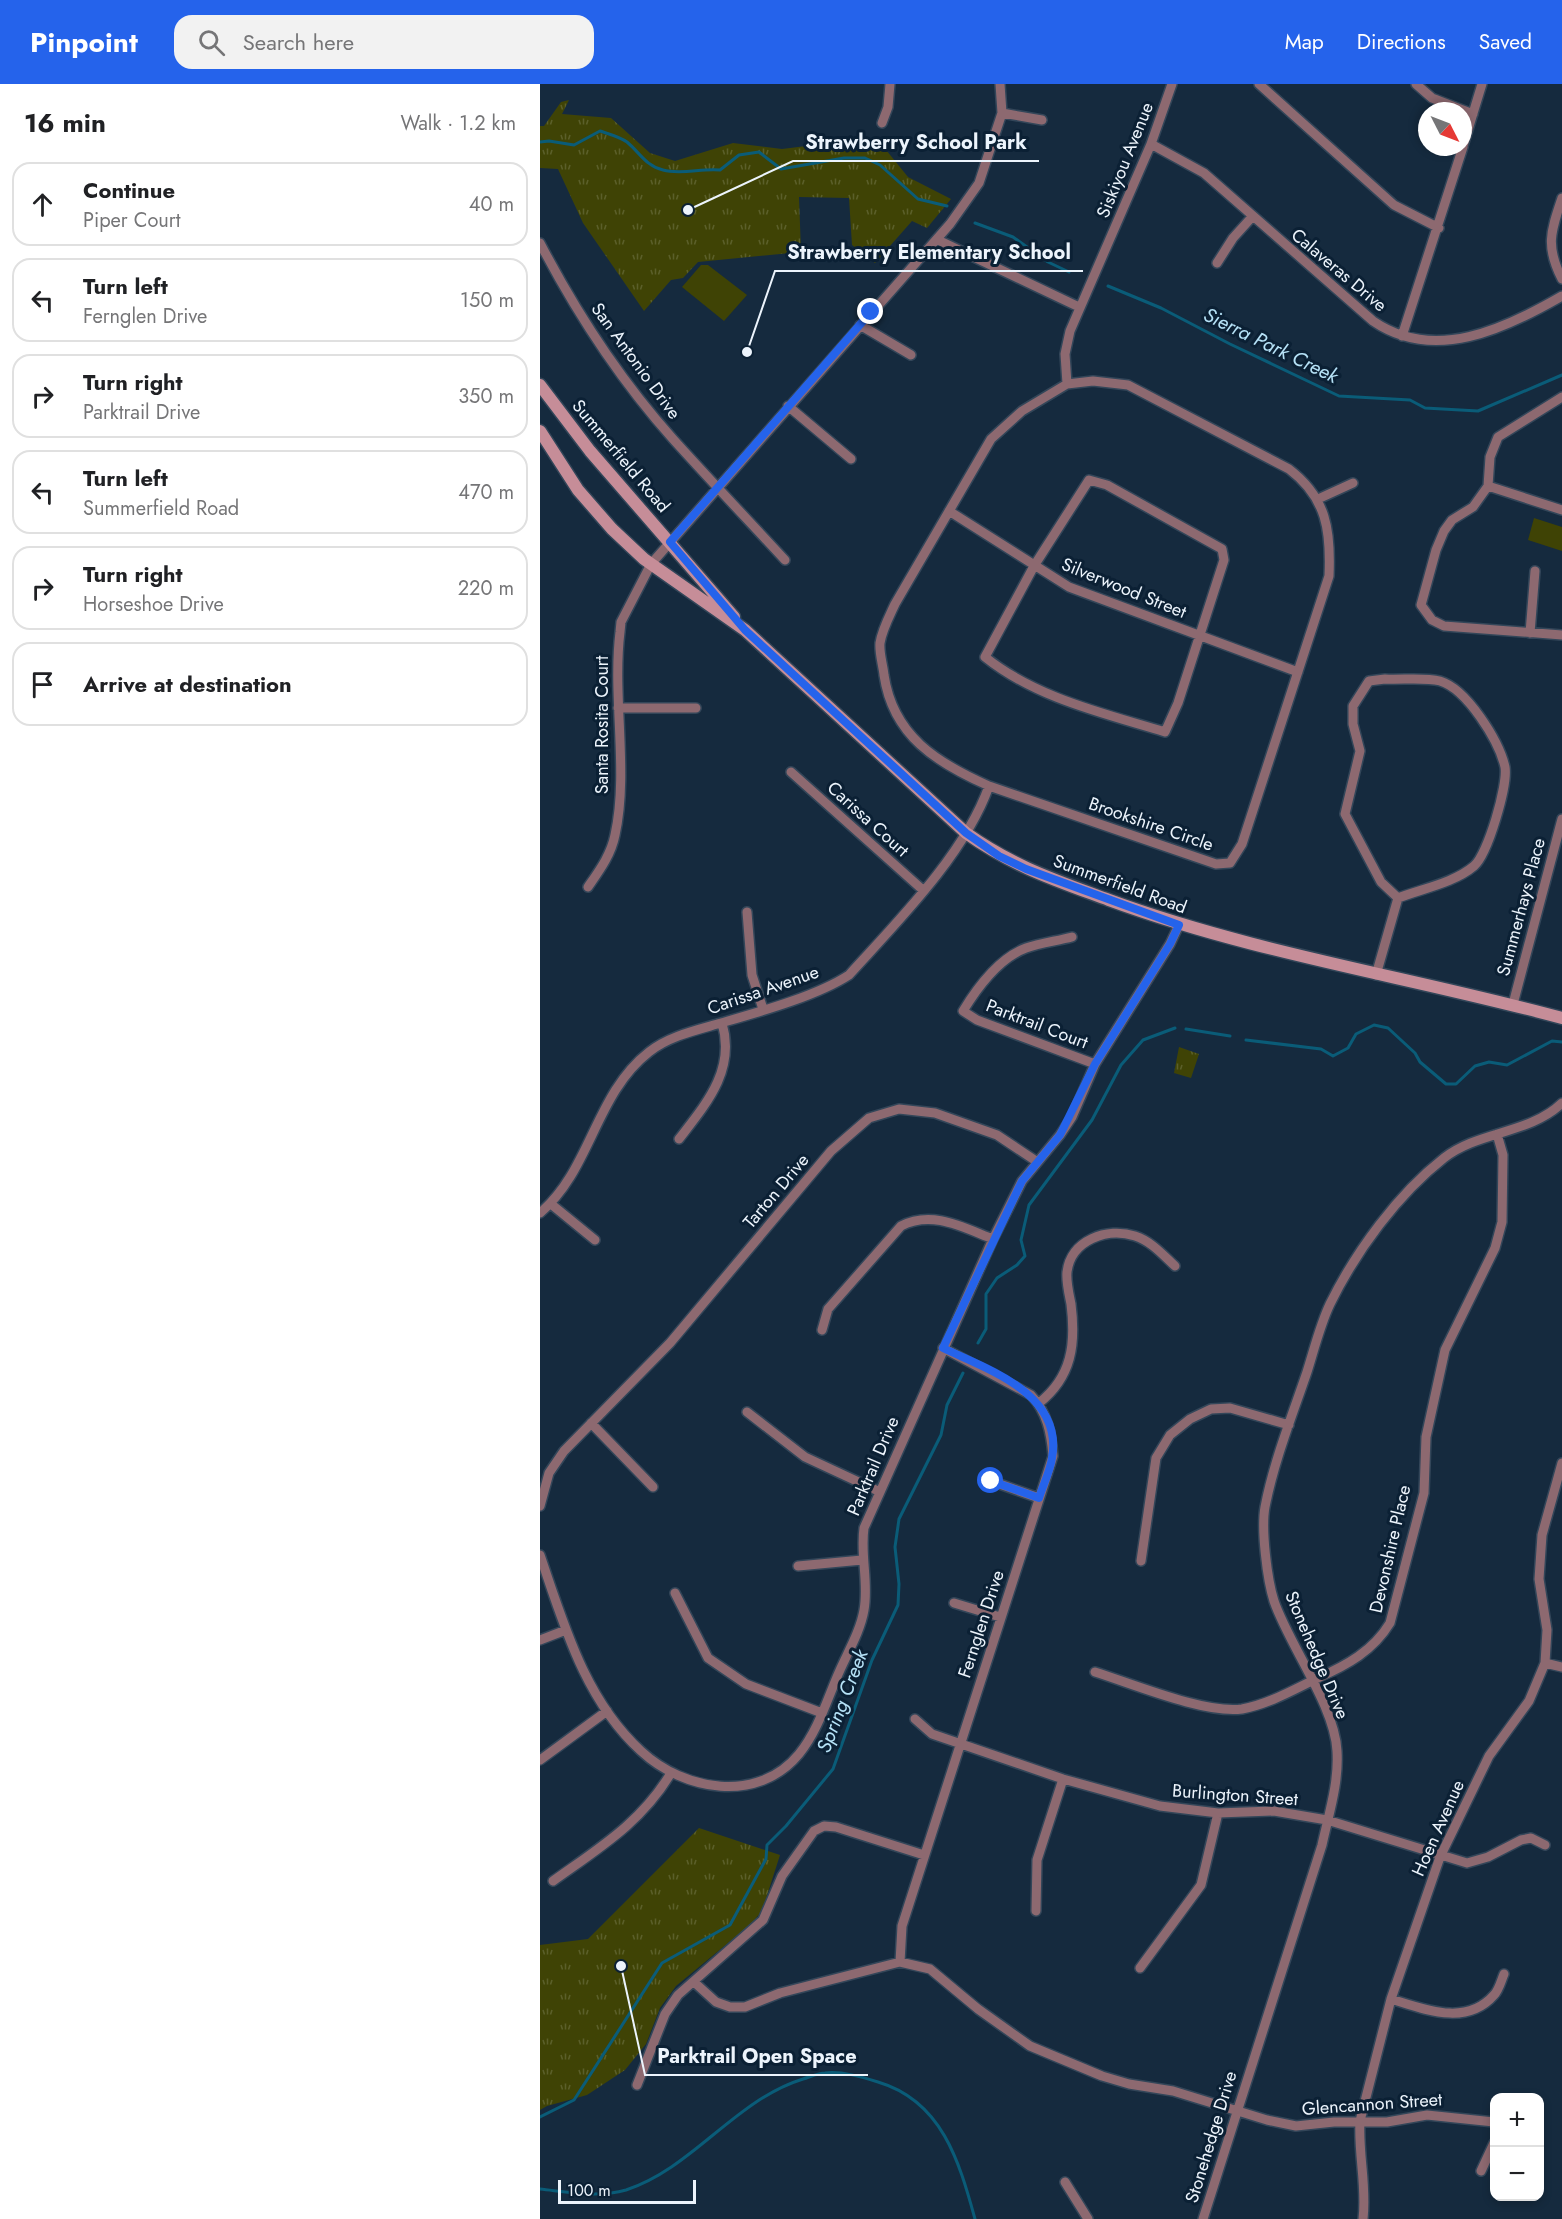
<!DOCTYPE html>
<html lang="en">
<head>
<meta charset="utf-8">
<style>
  :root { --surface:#fff; --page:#f2f2f2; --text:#202124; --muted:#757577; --line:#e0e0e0; --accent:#2563eb }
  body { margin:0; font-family:Jost,sans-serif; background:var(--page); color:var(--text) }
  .controls { position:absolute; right:18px; bottom:18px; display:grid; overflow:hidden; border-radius:12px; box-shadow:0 3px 9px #0003 }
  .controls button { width:54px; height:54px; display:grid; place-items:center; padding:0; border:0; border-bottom:2px solid var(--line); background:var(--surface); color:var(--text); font:30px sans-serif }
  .compass { position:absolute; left:878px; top:18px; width:54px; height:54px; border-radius:50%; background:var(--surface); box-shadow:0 3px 9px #0003; rotate:132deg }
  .scale { position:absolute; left:18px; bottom:15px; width:138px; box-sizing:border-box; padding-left:6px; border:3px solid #ecf4fc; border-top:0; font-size:16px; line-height:21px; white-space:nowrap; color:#ecf4fc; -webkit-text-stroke:4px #0b2034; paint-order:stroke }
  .stop { position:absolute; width:18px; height:18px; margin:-14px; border:4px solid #2563eb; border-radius:50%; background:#fff }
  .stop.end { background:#2563eb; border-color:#fff; box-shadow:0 2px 6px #0008 }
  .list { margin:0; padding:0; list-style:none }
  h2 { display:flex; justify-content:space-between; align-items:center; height:78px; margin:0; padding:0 24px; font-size:26px }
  h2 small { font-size:20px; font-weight:400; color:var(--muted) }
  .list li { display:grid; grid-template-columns:39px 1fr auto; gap:18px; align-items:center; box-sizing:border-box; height:84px; margin:0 12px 12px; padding:0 12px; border:2px solid var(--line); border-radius:18px }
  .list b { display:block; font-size:22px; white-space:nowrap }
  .list p { margin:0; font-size:20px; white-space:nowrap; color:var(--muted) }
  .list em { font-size:20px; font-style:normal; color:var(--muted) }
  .icon { flex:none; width:33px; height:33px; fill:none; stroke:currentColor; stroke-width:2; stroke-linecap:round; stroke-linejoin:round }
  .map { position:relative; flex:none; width:1022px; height:2135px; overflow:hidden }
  header { display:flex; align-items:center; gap:36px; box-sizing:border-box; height:84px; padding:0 30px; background:var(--accent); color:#fff }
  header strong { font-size:28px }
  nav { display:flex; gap:33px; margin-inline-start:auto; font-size:21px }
  .search { width:420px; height:54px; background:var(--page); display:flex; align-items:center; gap:15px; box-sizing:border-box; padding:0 21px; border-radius:18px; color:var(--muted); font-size:22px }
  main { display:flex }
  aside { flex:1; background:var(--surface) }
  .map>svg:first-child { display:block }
  .grass { fill:#3f4305 }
  .park { fill:url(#park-tufts) }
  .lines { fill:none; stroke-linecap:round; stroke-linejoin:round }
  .stream { stroke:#0a5c78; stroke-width:3 }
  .street-casing { stroke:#334659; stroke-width:12 }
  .secondary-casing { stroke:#334659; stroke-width:15 }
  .street { stroke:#8d6970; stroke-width:9 }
  .secondary { stroke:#c68d98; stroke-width:12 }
  .route { stroke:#2563eb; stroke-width:8 }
  .labels { text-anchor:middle; stroke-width:6; stroke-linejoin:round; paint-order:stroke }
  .street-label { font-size:18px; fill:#ecf4fc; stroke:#0b2034 }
  .water-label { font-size:20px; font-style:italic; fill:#b6e2f7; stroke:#0b2034 }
  .leader { fill:none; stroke:#ecf4fc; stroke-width:2 }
  .callout-dot { fill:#ecf4fc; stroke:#0b2034; stroke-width:2 }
  .callout-label { font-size:20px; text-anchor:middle; font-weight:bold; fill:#ecf4fc; stroke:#0b2034; stroke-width:6; stroke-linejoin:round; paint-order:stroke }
</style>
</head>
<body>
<header>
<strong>Pinpoint</strong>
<div class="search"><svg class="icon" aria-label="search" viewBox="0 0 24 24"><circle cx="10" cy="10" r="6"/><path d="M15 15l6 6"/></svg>Search here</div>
<nav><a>Map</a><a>Directions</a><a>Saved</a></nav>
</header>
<main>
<aside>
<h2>16 min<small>Walk · 1.2 km</small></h2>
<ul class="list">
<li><svg class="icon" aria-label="ahead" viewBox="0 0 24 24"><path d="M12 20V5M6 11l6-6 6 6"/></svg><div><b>Continue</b><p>Piper Court</p></div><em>40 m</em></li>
<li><svg class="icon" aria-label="left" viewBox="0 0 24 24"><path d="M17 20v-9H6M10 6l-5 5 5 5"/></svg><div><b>Turn left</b><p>Fernglen Drive</p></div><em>150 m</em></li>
<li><svg class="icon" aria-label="right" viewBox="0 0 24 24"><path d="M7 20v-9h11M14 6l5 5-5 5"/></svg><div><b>Turn right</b><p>Parktrail Drive</p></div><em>350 m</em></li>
<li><svg class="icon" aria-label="left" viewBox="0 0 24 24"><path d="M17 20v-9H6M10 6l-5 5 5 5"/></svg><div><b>Turn left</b><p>Summerfield Road</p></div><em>470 m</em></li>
<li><svg class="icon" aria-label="right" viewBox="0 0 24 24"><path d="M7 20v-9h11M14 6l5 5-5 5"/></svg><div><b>Turn right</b><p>Horseshoe Drive</p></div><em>220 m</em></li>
<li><svg class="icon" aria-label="arrive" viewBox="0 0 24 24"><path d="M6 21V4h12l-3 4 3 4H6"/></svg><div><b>Arrive at destination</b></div></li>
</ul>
</aside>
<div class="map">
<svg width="1022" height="2135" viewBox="0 0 1022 2135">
  <defs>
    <pattern id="park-tufts" width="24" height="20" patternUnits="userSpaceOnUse" patternTransform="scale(1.5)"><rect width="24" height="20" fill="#3f4305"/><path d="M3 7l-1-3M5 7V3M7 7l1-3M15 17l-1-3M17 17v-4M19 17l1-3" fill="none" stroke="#5b5f2a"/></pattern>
  </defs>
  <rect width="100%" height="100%" fill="#152a3e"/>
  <path class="grass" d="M161 181H168L207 211 184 237 142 203Z
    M994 434 1022 443V467L988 456Z"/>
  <path class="park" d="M29 16 22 30 71 34 110 69 135 77 193 59 242 65 323 55 342 61 368 93 411 115 387 144 372 137 335 179 312 161 309 114 259 113 261 168 158 178 143 194 131 196 104 227 43 139 18 85 0 84V42H4L21 18Z
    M639 963 659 970 651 994 634 989Z
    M159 1744 240 1771 222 1827 211 1840 136 1902 120 1924 106 1960 85 1986 47 2011 7 2022 0 2026V1861L48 1855Z"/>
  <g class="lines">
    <path class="stream" d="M0 58 9 57 34 61 60 47C69 50 80 53 87 58 100 69 106 82 123 86 141 91 162 84 180 86L199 71 219 68 241 85 304 74H325L340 81 378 115 407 122
      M435 139 473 153 508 178 529 188
      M568 202 621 224 690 260 799 312 870 316 885 324 938 327 1022 291
      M646 945 690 952
      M706 956 781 965 793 972 808 964 816 950 834 941 848 944 875 969 880 978 906 1000H916L935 982 949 978 967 981 1012 957 1022 958
      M438 1259 446 1245V1210L457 1194 477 1181 485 1172 481 1156 489 1121 552 1036 581 981 603 956 635 944
      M0 2033 34 2016 122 1879 190 1841 226 1775 227 1761 246 1742 293 1685 332 1576 358 1521 359 1500 355 1463 359 1435 401 1351 407 1321 423 1289
      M0 2105C28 2108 58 2114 86 2106 153 2084 195 2016 263 1995 270 1993 278 1989 285 1989 302 1987 322 1993 338 1998 402 2017 419 2077 435 2135"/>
    <g class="street-casing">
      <path id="street" d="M719 0 854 121 899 144
        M876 0 892 14 933 30
        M462 29 502 36
        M342 39 348 23 350 0
        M611 60 664 89 833 237C894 279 965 245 1022 212
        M923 62 942 0
        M1022 114C1011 147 1005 162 1022 195
        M398 156 539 223
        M0 159C36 228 82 298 133 355 170 396 208 436 245 476
        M677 179 693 154 712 133
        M320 241 371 271
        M862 252 923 63
        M553 297 588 301 749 385C787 414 791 447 789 492L702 760 690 779 676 780 449 702C397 679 353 652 344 591 343 581 339 569 340 559 342 546 349 533 355 520L451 355 482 327 527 300Z
        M527 300 525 270 530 247 611 60 632 0
        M1022 313 958 353 950 373 948 402 1022 426
        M248 322 311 375
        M549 396 567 401 682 465 684 476 638 619 625 648C563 629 496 614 445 573L494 482Z
        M948 402 933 423 912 436 904 447 896 466 881 521 892 536 904 542 1022 551
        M778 415 813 399
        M409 427 529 503 758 588
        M990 549 995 487
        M845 595C862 596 884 593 900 597 927 605 959 657 965 683 968 701 948 770 934 782 914 799 881 805 858 814L841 798 805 730 820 667 813 640V622L829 597Z
        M78 624H156
        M251 688 384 807
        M48 803C59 787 71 771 75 751 89 688 72 613 80 548L81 538 111 480 410 140 439 99 462 29 460 0
        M207 828 212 891 223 925
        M532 853C517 857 500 859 486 864 459 874 437 904 423 927L437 936 555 980
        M836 891 858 814
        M973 920 1022 735
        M139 1055C166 1020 196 986 182 939
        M11 1120 55 1156
        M0 1129C51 1086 55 1010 109 968 129 952 157 946 181 939 219 928 277 912 309 891 358 837 425 770 449 702
        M282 1246 288 1225 361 1142C392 1126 422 1143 453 1155
        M499 1319C532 1293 536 1260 531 1220 529 1210 526 1198 527 1188 531 1156 567 1143 595 1152 611 1157 623 1171 635 1182
        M207 1328 265 1373 338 1407
        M51 1339 113 1403
        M451 1397 499 1414
        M0 1422 9 1389 24 1367 130 1259 291 1067 329 1034 359 1025 395 1029 457 1051 496 1077
        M0 1471C24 1541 45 1616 101 1667 144 1707 218 1720 259 1670 277 1648 286 1619 297 1593 306 1571 320 1549 324 1526 329 1499 320 1471 324 1444L453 1155 482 1097 520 1051 532 1033 555 980 630 860 639 841
        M601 1477 616 1374 630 1351 650 1335 671 1325 690 1324 749 1341
        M258 1482 322 1476
        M135 1509 168 1574 206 1600 282 1629
        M414 1519 460 1533
        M0 1556 26 1546
        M1005 1579 1022 1583
        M555 1588C593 1600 665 1630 702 1625 729 1620 753 1606 778 1594 807 1581 833 1567 850 1539L884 1409 886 1353 905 1266 955 1164 962 1138 963 1071 957 1050
        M375 1635 392 1650 523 1695 620 1722 678 1729 734 1727 787 1736 927 1779 948 1773 981 1756 991 1754 1005 1761
        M0 1676 67 1627
        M13 1797C59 1764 101 1739 131 1689
        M496 1827 497 1776 523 1695
        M360 1878 362 1842 513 1372C511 1349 507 1328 491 1311L403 1264
        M600 1884 661 1801 678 1729
        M154 1898 176 1918 190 1923H205L240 1909 360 1878 390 1885 438 1925 490 1962 562 1992 589 2000 633 2007 727 2036 756 2042 794 2038H847L887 2031 954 2038
        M851 1915C884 1925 926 1943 954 1911 959 1906 961 1897 964 1890
        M97 2001 125 1930 138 1911 223 1836 242 1792 274 1747 284 1742 296 1743 384 1771
        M941 2087 954 2059
        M525 2098 548 2135
        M663 2135 782 1761C789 1729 799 1699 797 1667 795 1622 749 1561 734 1517 727 1495 721 1445 725 1423 734 1377 752 1332 767 1288 774 1266 780 1241 790 1220 816 1167 858 1110 904 1074 938 1047 990 1050 1022 1019
        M823 2135C827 2102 818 2070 820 2037L851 1915 900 1773 949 1672 989 1617 1005 1579 1007 1546 999 1495 1002 1451 1022 1379"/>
    </g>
    <g class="secondary-casing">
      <path id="secondary" d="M0 301 50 367 194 533
        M0 347 38 406 72 445 104 475 205 546 426 749C474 783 515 796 569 816 717 870 871 893 1022 934"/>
    </g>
    <use href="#street" class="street"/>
    <use href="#secondary" class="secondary"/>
  </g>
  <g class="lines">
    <path class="route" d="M331 228 130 458 205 546 426 749 459 772 486 785 639 841 630 860 555 980 520 1051 482 1097 403 1264C447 1285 524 1310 512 1374 510 1388 503 1401 499 1414L451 1397"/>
  </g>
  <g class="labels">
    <g class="street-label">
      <text transform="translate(585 76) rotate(-68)" y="6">Siskiyou Avenue</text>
      <text transform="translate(799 186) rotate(40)" y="6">Calaveras Drive</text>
      <text transform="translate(96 277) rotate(54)" y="6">San Antonio Drive</text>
      <text transform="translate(81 372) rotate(50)" y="6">Summerfield Road</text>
      <text transform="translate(584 504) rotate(22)" y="6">Silverwood Street</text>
      <text transform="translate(62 641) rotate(-90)" y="6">Santa Rosita Court</text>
      <text transform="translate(328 735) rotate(42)" y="6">Carissa Court</text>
      <text transform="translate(611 740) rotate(19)" y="6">Brookshire Circle</text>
      <text transform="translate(580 800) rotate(20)" y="6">Summerfield Road</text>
      <text transform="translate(981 823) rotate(-75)" y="6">Summerhays Place</text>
      <text transform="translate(223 906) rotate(-19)" y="6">Carissa Avenue</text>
      <text transform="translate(497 940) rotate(21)" y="6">Parktrail Court</text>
      <text transform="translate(236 1107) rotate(-50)" y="6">Tarton Drive</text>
      <text transform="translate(333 1382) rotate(-67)" y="6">Parktrail Drive</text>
      <text transform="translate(850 1465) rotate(-77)" y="6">Devonshire Place</text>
      <text transform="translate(441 1540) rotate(-72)" y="6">Fernglen Drive</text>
      <text transform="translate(777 1571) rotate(67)" y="6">Stonehedge Drive</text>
      <text transform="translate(695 1711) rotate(4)" y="6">Burlington Street</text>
      <text transform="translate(898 1744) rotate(-66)" y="6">Hoen Avenue</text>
      <text transform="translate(832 2020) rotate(-4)" y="6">Glencannon Street</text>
      <text transform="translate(671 2053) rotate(-73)" y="6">Stonehedge Drive</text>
    </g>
    <g class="water-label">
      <text transform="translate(731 261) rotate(26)" y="7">Sierra Park Creek</text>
      <text transform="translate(302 1617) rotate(-69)" y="7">Spring Creek</text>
    </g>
  </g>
  <path class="leader" d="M148 126L253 77H499M207 268L235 187H543M81 1882L105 1991H328"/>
  <g class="callout-dot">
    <circle cx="148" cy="126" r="6"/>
    <circle cx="207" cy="268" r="6"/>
    <circle cx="81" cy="1882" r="6"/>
  </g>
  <g class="callout-label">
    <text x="376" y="65">Strawberry School Park</text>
    <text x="389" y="175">Strawberry Elementary School</text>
    <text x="217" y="1979">Parktrail Open Space</text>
  </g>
</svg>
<div class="controls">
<button>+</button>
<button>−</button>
</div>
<svg class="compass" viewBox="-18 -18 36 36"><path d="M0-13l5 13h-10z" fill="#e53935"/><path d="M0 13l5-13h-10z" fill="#757577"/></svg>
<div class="scale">100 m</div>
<div class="stop" style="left:451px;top:1397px"></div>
<div class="stop end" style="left:331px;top:228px"></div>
</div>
</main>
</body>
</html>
